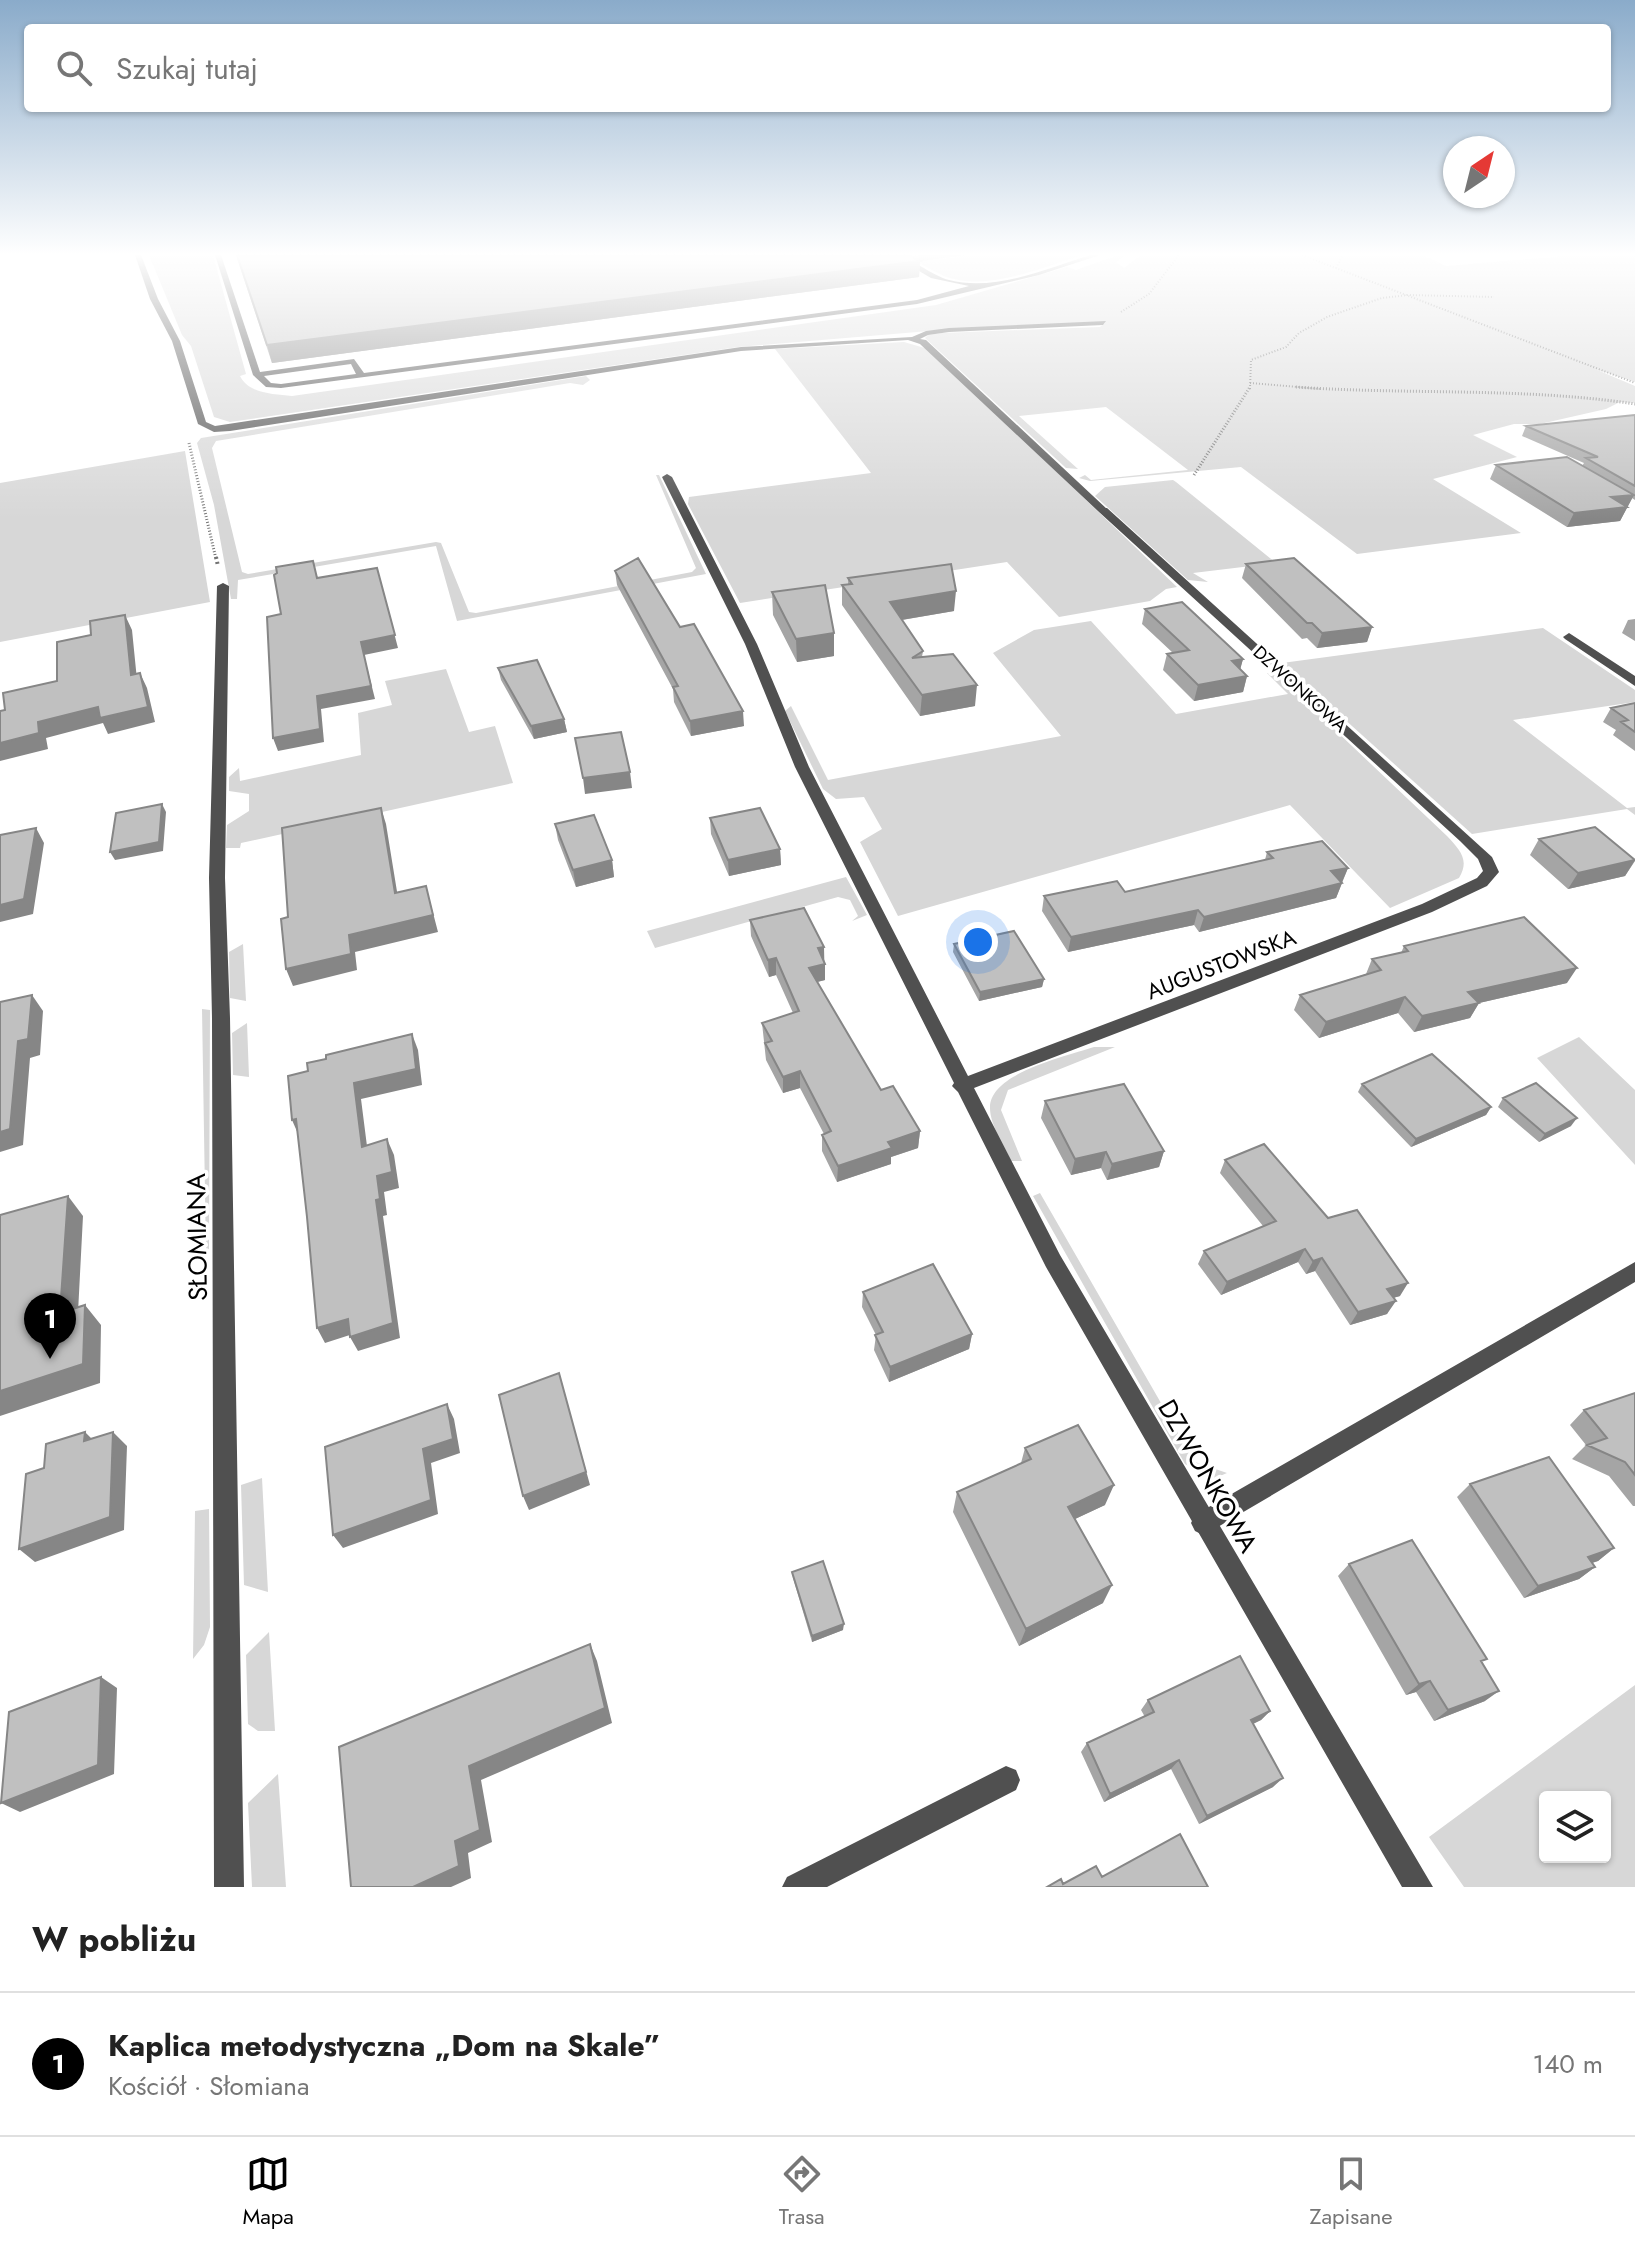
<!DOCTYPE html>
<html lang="pl">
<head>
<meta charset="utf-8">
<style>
  :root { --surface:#fff; --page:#f6f6f6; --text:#222; --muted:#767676; --line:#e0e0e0; --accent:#000 }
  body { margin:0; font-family:Jost,sans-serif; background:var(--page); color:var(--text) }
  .controls { position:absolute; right:24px; bottom:24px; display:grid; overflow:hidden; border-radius:8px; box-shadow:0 2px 6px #0004 }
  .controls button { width:72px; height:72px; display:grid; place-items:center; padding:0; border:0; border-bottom:2px solid var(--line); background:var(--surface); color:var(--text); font:40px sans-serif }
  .compass { position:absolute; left:1443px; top:136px; width:72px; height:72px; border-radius:50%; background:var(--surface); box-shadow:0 2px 6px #0004; rotate:35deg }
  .you { position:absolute; left:978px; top:942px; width:28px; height:28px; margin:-20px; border:6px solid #fff; border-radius:50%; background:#1a73e8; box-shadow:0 0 0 12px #1a73e833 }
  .badge { display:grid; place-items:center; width:52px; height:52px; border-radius:50%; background:var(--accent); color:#fff; font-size:26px; font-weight:700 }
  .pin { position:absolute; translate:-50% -66px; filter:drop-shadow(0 2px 4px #0008) }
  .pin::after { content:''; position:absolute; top:42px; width:28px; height:24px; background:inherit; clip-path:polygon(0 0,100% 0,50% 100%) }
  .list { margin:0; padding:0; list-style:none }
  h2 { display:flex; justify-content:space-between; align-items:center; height:104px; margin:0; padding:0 32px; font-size:34px }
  h2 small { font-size:26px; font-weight:400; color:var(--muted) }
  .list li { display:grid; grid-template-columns:52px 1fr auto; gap:24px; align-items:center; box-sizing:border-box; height:144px; padding:0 32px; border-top:2px solid var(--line) }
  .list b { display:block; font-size:30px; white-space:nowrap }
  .list p { margin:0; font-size:26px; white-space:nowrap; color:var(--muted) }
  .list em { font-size:26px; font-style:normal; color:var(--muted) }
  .icon { flex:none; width:44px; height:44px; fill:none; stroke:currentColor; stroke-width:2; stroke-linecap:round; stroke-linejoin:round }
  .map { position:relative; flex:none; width:1635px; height:1887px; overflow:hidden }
  .search { position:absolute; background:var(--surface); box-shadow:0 2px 6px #0004; left:24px; right:24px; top:24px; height:88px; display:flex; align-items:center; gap:20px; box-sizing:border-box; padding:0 28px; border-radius:8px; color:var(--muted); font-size:30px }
  .sheet { height:248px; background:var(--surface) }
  nav { display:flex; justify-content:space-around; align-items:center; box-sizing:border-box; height:112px; border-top:2px solid var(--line); background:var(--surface); font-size:22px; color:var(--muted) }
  nav a { display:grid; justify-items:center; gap:4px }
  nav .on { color:var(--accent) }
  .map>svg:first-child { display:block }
  .green { fill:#d7d7d7; fill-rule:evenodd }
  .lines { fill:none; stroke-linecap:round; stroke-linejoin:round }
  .path-far2 { stroke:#727272; stroke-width:2; stroke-dasharray:1 2; stroke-linecap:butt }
  .path-far1 { stroke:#727272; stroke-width:3; stroke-dasharray:1 2; stroke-linecap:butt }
  .path { stroke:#727272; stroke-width:4; stroke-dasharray:2 3; stroke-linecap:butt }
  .lane { fill:#505050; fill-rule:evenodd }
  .street { fill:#505050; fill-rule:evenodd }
  .wall { fill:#a5a5a5 }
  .shaded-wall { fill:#868686 }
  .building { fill:#c0c0c0; stroke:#868686; stroke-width:2 }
  .labels { text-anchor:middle; stroke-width:7; stroke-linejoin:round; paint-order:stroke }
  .far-street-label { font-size:18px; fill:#000; stroke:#fff }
  .street-label { font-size:22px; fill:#000; stroke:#fff }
  .near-street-label { font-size:26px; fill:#000; stroke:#fff }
</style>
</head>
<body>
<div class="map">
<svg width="1635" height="1887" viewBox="0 0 1635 1887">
  <rect width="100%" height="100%" fill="#fff"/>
  <path class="green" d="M149 255H213L246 374 240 376C249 394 273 394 292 396L936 305 1067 267 1076 270 1119 255H1126L1116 262 1124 268 1141 255H1423L1446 266 1576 255H1635V382L1595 369 1635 386V403L1620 402 1606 409 1540 424H1514L1473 435 1517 457 1433 479 1521 533 1357 554 1241 467 1090 481 1079 478 1085 475 1091 480 1188 470 1106 407 1019 416 1078 469 1066 468 925 338 928 335 942 333 1100 327 1105 323 965 328 738 347 230 422 214 417 191 346 182 335Z
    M906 255H932L940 259 973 255H1083C1041 267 987 293 944 276 931 270 918 262 906 255Z
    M904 342 928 349 1177 587 1166 589 1150 601 1059 617 1007 562 740 603 688 504 689 497 871 473 775 349Z
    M586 376 590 380 583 385 570 383 216 441 212 448 242 572 248 574 436 542 441 543 469 612 476 613 692 572 696 568 656 475H659L706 574 457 621 436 546 238 580 237 599H231L214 505 197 443 201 438Z
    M185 451 210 602 0 642V483Z
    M1173 480 1176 482 1276 563 1193 573 1208 582 1188 580 1095 496 1105 487Z
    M1091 621 1176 714 1288 694 1267 673 1276 674 1447 836C1460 850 1470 860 1459 878L1390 908 1290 805 898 916 860 842 882 829 864 797 836 799 823 789 785 711 791 706 828 780 1061 736 993 653 1034 630Z
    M1543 628 1635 690V702L1513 720 1627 808 1635 807V815L1627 809 1472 834 1282 663Z
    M446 669 469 732 495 726 513 783 241 843 240 848H226L227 825 249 811V794L229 791V777L239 768 240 781 361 755 358 713 392 705 385 681Z
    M846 877 867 915 852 921 858 916 850 900 838 897 655 948 647 931Z
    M243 944 246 1001 230 998 229 952Z
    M202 1009 210 1010 209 1252 206 1255Z
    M247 1023 249 1077 233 1075 232 1033Z
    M1579 1037 1635 1090V1165L1537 1058Z
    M1094 1047H1115L1008 1090 1001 1110 1022 1161H1011C1004 1145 990 1125 990 1108 989 1073 1067 1056 1094 1047Z
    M1040 1193 1195 1462 1227 1473 1213 1479 1185 1464 1033 1196Z
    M262 1478 268 1592 244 1585 241 1485Z
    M209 1509 210 1627 204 1645 193 1659 195 1511Z
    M269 1632 275 1731H258L248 1724 246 1655Z
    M1635 1685V1887H1464L1429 1837ZM1605 1797V1857H1545V1797Z
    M278 1774 286 1887H252L248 1803Z"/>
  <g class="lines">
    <path class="path-far2" d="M1302 255 1635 383
      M1336 268 1343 255
      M1121 312 1149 294 1179 255
      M1250 383 1321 389
      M1250 389 1251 360 1286 347 1299 333 1327 317 1382 298 1408 295 1494 297"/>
    <path class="path-far1" d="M1296 387C1409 395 1523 387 1635 404
      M189 443 216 559
      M1194 475 1250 387"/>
    <path class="path" d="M216 557 218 566"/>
    <path class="lane" d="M135 255H141L158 299 180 341 206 422 215 426 741 347 912 337 926 331 949 328 1106 321 1103 325 949 332 928 335 920 339 926 340 1108 510 1099 512 920 344 908 340 741 351 230 431 214 432 198 424 172 341 150 299Z
      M215 255H221L260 372 354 359 364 373 917 300 969 286 931 278 892 255C909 255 930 275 949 280 996 292 1047 268 1091 255H1100L1039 275 917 304 281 388 266 387 253 375ZM351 364 356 374 281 384 271 383 264 376Z
      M1635 1262V1282L1211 1531 1203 1535 1195 1531 1191 1523 1195 1515Z
      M1006 1766 1016 1770 1020 1780 1016 1790 827 1887H782L787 1877Z"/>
    <path class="street" d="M667 474 672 477 757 644 809 767 968 1076 1422 904 1477 878 1483 871 1478 859 1460 841 1099 512V508H1107L1492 857 1499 872 1487 886 1432 912 974 1088 1060 1255 1433 1887H1402L1046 1267 958 1092 952 1086 954 1083 795 767 745 644 662 477Z
      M223 583 229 586 225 878 230 1018 244 1887H214L212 1018 209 878 217 586Z
      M1569 633 1635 676V686L1565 639 1563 637Z"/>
  </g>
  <path class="wall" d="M236 255H967L920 261 919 277 272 363Z
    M1635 415V500L1632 498 1620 521 1567 527 1490 479 1496 465 1582 466 1584 463 1522 436 1526 426Z
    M1246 564 1372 627 1367 642 1317 648 1307 638 1302 639 1242 578Z
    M615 571 680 627 744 726 691 736 674 702 673 689 617 585Z
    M848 578 954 611 902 620 923 651 922 657 975 706 920 716 842 605V585L848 584Z
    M772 592 834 633V656L797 662 773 615Z
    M1145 609 1243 659 1240 669 1247 676 1243 692 1194 701 1163 670 1167 654 1173 653 1142 624Z
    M1635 619V641L1622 633 1628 620Z
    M498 668 564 719 567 732 534 739 501 680Z
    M1635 703V751L1613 735 1616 730 1603 722 1611 708Z
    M710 818 780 849 781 865 729 876 711 834Z
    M555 824 612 860 614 877 576 887 558 840Z
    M1539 839 1635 860V861L1625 876 1568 889 1530 855Z
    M1267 852 1348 868 1336 898 1199 932 1194 925 1068 952 1042 911 1044 896 1125 892 1265 860Z
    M750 920 824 947 825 980 817 982 881 1090 920 1131 918 1148 891 1157V1164L837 1182 822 1151V1135L824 1134 800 1088 783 1093 766 1060 762 1023 793 1013 776 975 769 977 751 936Z
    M954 944 1044 979 1042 987 979 1001 953 952Z
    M1404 946 1567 983 1479 1003 1470 1018 1414 1032 1398 1013 1319 1038 1294 1010 1300 995 1366 974 1372 959 1401 953Z
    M1362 1084 1491 1107 1486 1115 1411 1147 1358 1092Z
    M1503 1098 1571 1126 1539 1142 1498 1107Z
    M1045 1101 1164 1151 1159 1167 1107 1180 1101 1168 1071 1175 1041 1118Z
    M1225 1160 1328 1218 1400 1296 1393 1298 1387 1314 1350 1325 1315 1271 1306 1274 1298 1262 1221 1295 1198 1264 1204 1251 1263 1226 1220 1173Z
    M863 1292 972 1334 969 1349 889 1382 874 1350 876 1335 862 1307Z
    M1635 1393V1506H1633L1609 1476 1572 1459 1586 1445 1570 1425 1584 1410Z
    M1025 1448 1105 1505 1075 1519 1103 1603 1019 1646 953 1512 957 1492 1021 1463Z
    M1470 1484 1614 1548 1598 1561 1592 1563 1595 1567 1579 1579 1524 1598 1457 1497Z
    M1349 1564 1485 1701 1434 1721 1416 1692 1406 1695 1338 1576Z
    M792 1572 843 1630 812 1642 793 1578Z
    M1148 1700 1270 1711 1261 1720 1253 1724 1273 1787 1199 1824 1171 1769 1104 1802 1081 1752 1087 1743 1145 1717 1141 1710Z"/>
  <path class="shaded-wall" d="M918 255H967L920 261 919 277 272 363 267 345 918 261Z
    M1634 495 1620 521 1567 527 1574 513 1611 497Z
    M377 568 398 648 364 655 375 699 321 709 324 742 278 751 273 738 317 696 361 642Z
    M956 591 954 611 889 622 890 602Z
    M125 615 132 630 138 690 131 675Z
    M1372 627 1367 642 1317 648 1322 633Z
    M834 633V656L797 662 796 639Z
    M1243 659 1239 674 1232 661Z
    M140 673 147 688 155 722 108 734 103 723 46 738 48 749 0 761V743L38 722 98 707Z
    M1247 676 1243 692 1194 701 1198 685Z
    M977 685 975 706 920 716 922 695Z
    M743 711 744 726 691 736 690 721Z
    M564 719 567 732 534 739 531 726Z
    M630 772 632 788 585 794 583 778Z
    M162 804 166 812 163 851 115 860 110 852Z
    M381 808 386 824 400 910 395 893Z
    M36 828 44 843 33 914 0 922V905Z
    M780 849 781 865 729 876 728 860Z
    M612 860 614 877 576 887 573 870Z
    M1635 860 1625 876 1568 889 1578 873Z
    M1348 868 1342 882 1325 886 1331 871Z
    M1342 883 1336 898 1199 932 1204 917Z
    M426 886 438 932 355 952 357 970 293 986 286 969 349 935Z
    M1198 910 1194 925 1068 952 1071 937Z
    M824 947V963L818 948Z
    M776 958V975L769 977 768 960Z
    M825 964V980L809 984V968Z
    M1577 968 1567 983 1479 1003 1470 1018 1414 1032 1422 1016 1468 992Z
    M1044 979 1042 987 979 1001 980 992Z
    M32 995 43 1011 40 1055 30 1058 23 1145 0 1152V1132L18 1041Z
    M1405 997 1398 1013 1319 1038 1326 1022Z
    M412 1034 418 1050 422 1085 361 1099 369 1162 362 1147 354 1083Z
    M800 1071V1088L783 1093V1077Z
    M1491 1107 1486 1115 1411 1147 1416 1139Z
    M1577 1118 1571 1126 1539 1142 1545 1134Z
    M296 1119 299 1136 292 1120Z
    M920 1131 918 1148 891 1157V1164L837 1182 838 1166 888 1142Z
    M387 1139 394 1155 399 1188 384 1192 387 1215 383 1216 400 1338 358 1351 350 1337 376 1200 377 1176Z
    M1164 1151 1159 1167 1107 1180 1112 1164Z
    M1106 1152 1101 1168 1071 1175 1075 1159Z
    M68 1196 83 1216 77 1332 60 1313Z
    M1305 1249 1298 1262 1221 1295 1227 1282Z
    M1322 1258 1315 1271 1306 1274 1313 1261Z
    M1408 1283 1400 1296 1378 1302 1387 1289Z
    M1396 1301 1387 1314 1350 1325 1358 1312Z
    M85 1305 101 1325 100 1383 0 1416V1391Z
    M348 1319 356 1333 325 1343 317 1328Z
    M972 1334 969 1349 889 1382 890 1367Z
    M559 1373 590 1485 529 1510 523 1496Z
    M447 1404 454 1419 460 1453 431 1463 438 1514 343 1548 333 1535 423 1449Z
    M85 1432 99 1446 84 1441Z
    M113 1432 127 1446 124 1530 35 1562 19 1549Z
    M1114 1485 1105 1505 1060 1526 1068 1507Z
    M1614 1548 1598 1561 1572 1569 1588 1557Z
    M1595 1567 1579 1579 1524 1598 1538 1586Z
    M1112 1585 1103 1603 1019 1646 1026 1629Z
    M844 1624 843 1630 812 1642V1636Z
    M590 1644 597 1661 612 1723 481 1780 492 1842 468 1853 471 1878 451 1887H413L455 1841 469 1766Z
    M101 1677 117 1688 114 1774 20 1812 1 1803Z
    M1430 1681 1416 1692 1406 1695 1419 1684Z
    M1499 1691 1485 1701 1434 1721 1448 1710Z
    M1270 1711 1261 1720 1242 1729 1251 1720Z
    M1179 1760 1171 1769 1104 1802 1110 1794Z
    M1283 1778 1273 1787 1199 1824 1207 1816Z"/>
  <path class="building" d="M237 255H909L920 261 267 345Z
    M1635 415V486L1586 458 1598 457 1526 426Z
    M1567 457 1634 495 1611 497 1627 507 1574 513 1496 465Z
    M638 558 680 627 694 624 743 711 690 721 673 687 678 686 615 571Z
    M1294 558 1372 627 1322 633 1312 623H1307L1246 564Z
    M313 561 317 578 377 568 395 635 361 642 371 686 317 696 320 729 273 738 267 617 281 614 274 575 277 573 276 567Z
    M951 564 956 591 890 602 923 651 912 658 953 654 977 685 922 695 842 585 852 584 848 578Z
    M825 585 834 633 796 639 772 592Z
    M1182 602 1243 659 1232 661 1247 676 1198 685 1167 654 1189 650 1145 609Z
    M125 615 131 675 140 673 148 707 100 718 98 707 38 722 39 733 0 743V711L5 710 3 693 57 681V642L91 635 90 621Z
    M537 660 564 719 531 726 498 668Z
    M1635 703V732L1621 722 1628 720 1611 708Z
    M621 732 630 772 583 778 575 738Z
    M162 804 159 842 110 852 116 813Z
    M381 808 395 893 426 886 433 915 349 935 351 954 286 969 281 919 288 917 282 828Z
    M760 808 780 849 728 860 710 818Z
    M594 815 612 860 573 870 555 824Z
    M1595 827 1635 860 1578 873 1539 839Z
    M36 828 24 899 0 905V835Z
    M1322 841 1348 868 1331 871 1342 883 1204 917 1198 910 1071 937 1044 896 1117 881 1125 892 1273 858 1267 852Z
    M804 908 824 947 818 948 825 964 809 968 881 1090 893 1086 920 1131 888 1142 892 1148 838 1166 822 1135 831 1131 800 1071 783 1077 765 1043 772 1041 762 1023 799 1011 776 958 768 960 750 920Z
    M1524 917 1577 968 1468 992 1479 1003 1422 1016 1405 997 1326 1022 1300 995 1381 970 1372 959 1408 951 1404 946Z
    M1014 931 1044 979 980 992 954 944Z
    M32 995 28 1039 18 1041 10 1129 0 1132V1002Z
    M412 1034 416 1069 354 1083 362 1147 387 1139 392 1172 377 1176 380 1199 376 1200 393 1323 350 1337 348 1319 317 1328 307 1217 296 1119 292 1120 288 1076 308 1071 307 1063 326 1059V1055Z
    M1432 1054 1491 1107 1416 1139 1362 1084Z
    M1536 1083 1577 1118 1545 1134 1503 1098Z
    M1124 1084 1164 1151 1112 1164 1106 1152 1075 1159 1045 1101Z
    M1264 1144 1328 1218 1357 1210 1408 1283 1387 1289 1396 1301 1358 1312 1322 1258 1313 1261 1305 1249 1227 1282 1204 1251 1276 1221 1225 1160Z
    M68 1196 60 1313 85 1305 83 1364 0 1391V1215Z
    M933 1264 972 1334 890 1367 875 1335 883 1332 863 1292Z
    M559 1373 586 1472 523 1496 499 1395Z
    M1635 1393V1475L1625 1462 1587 1445 1607 1438 1584 1410Z
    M447 1404 453 1439 423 1449 431 1500 333 1535 325 1447Z
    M1078 1425 1114 1485 1068 1507 1112 1585 1026 1629 957 1492 1031 1459 1025 1448Z
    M85 1432 84 1441 113 1432 110 1517 19 1549 26 1474 44 1468 46 1444Z
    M1549 1457 1614 1548 1588 1557 1595 1567 1538 1586 1470 1484Z
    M1412 1540 1487 1659 1481 1661 1499 1691 1448 1710 1430 1681 1419 1684 1349 1564Z
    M823 1561 844 1624 812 1636 792 1572Z
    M590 1644 605 1708 469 1766 480 1830 455 1841 459 1866 413 1887H351L339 1747Z
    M1240 1656 1270 1711 1251 1720 1283 1778 1207 1816 1179 1760 1110 1794 1087 1743 1154 1712 1148 1700Z
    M101 1677 98 1765 1 1803 9 1712Z
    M1180 1834 1208 1887H1047L1061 1879 1063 1884 1096 1866 1102 1877Z"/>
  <linearGradient id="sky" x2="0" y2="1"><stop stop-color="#8aabca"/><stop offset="0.49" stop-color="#fff"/><stop offset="1" stop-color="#fff" stop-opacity="0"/></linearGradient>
  <rect width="1635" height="519" fill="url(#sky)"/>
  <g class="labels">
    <g class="far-street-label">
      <text transform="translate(1300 689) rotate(42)" y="6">DZWONKOWA</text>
    </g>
    <g class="street-label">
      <text transform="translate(1221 964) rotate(-21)" y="8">AUGUSTOWSKA</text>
    </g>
    <g class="near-street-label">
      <text transform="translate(197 1237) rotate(-91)" y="9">SŁOMIANA</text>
      <text transform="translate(1208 1476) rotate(60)" y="9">DZWONKOWA</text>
    </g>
  </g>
</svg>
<div class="controls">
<button><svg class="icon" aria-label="layers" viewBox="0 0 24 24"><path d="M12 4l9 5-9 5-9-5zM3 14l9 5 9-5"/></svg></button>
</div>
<svg class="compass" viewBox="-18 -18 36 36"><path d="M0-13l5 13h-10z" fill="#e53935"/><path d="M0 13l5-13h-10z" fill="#767676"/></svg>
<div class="you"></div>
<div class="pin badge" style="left:50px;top:1359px">1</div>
<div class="search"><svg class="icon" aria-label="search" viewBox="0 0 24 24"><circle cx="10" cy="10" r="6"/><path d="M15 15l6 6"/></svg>Szukaj tutaj</div>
</div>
<section class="sheet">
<h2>W pobliżu<small></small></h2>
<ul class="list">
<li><span class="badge">1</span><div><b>Kaplica metodystyczna „Dom na Skale”</b><p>Kościół · Słomiana</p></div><em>140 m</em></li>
</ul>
</section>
<nav>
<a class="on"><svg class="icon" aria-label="map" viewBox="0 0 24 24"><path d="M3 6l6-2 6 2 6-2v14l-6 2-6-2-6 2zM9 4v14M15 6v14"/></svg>Mapa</a>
<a><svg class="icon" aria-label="directions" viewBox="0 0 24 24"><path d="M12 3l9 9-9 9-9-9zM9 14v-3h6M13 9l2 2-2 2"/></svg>Trasa</a>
<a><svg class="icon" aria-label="saved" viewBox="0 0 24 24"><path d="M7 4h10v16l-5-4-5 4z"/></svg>Zapisane</a>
</nav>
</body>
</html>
